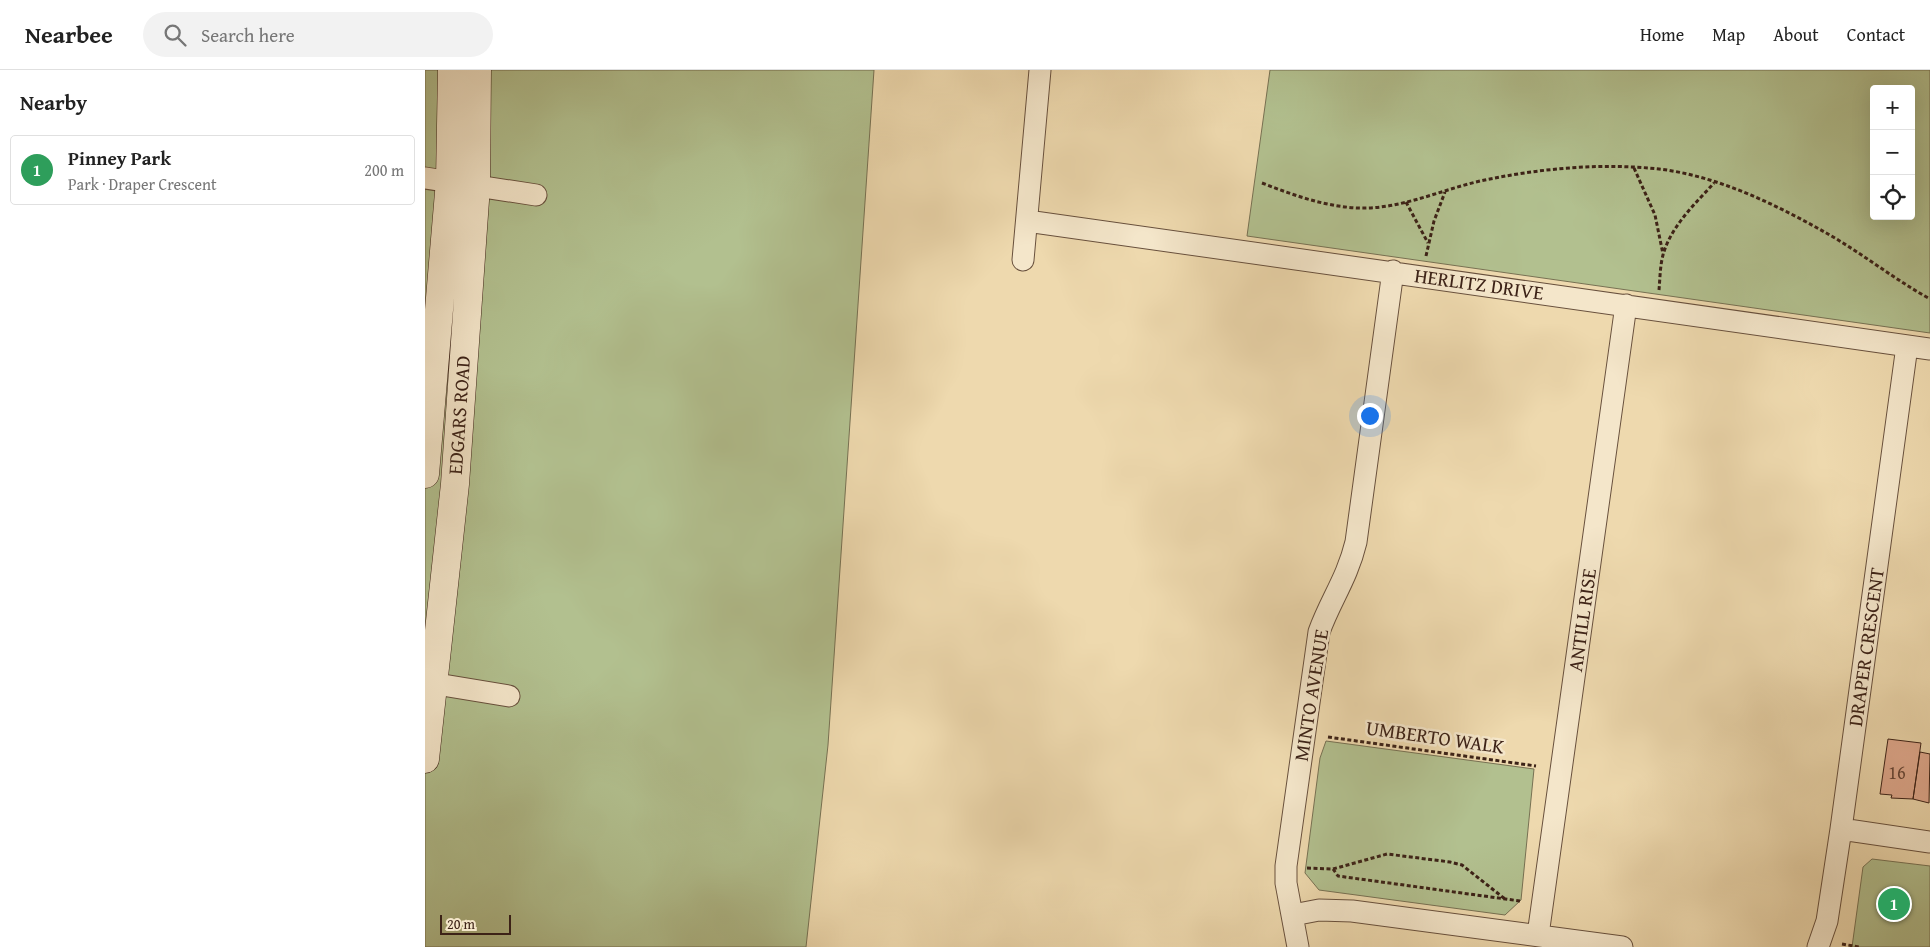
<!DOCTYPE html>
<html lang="en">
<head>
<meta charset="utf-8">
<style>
  :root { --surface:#fff; --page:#f2f2f2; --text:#222; --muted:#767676; --line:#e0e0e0; --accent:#1a73e8 }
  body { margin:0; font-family:"Gentium Book Plus",serif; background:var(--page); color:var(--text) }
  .controls { position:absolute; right:15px; top:15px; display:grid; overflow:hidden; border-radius:5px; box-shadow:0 5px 20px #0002 }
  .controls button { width:45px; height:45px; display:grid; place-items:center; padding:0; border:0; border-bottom:1px solid var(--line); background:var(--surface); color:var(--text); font:25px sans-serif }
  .scale { position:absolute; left:15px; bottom:12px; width:71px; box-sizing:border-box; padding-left:5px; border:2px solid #3c2217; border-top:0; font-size:14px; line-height:18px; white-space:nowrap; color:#3c2217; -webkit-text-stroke:4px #f4e6ca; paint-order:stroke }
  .you { position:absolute; left:944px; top:345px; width:18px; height:18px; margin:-12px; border:4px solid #fff; border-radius:50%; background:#1a73e8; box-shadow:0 0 0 8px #1a73e833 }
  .badge { display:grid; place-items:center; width:32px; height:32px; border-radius:50%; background:var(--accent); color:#fff; font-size:16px; font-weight:700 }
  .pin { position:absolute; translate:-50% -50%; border:2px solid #fff; box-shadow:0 1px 5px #0006 }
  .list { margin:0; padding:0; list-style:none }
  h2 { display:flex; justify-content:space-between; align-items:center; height:65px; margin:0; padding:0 20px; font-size:21px }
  h2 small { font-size:16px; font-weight:400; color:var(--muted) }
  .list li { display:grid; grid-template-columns:32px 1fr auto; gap:15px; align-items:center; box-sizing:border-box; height:70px; margin:0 10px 10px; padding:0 10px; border:1px solid var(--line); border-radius:5px }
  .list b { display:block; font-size:19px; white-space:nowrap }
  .list p { margin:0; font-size:16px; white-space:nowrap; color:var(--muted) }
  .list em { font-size:16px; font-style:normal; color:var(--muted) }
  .icon { flex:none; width:28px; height:28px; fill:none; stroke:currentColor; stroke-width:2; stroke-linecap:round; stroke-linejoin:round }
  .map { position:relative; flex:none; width:1505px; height:877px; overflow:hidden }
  header { display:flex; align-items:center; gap:30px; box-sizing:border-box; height:70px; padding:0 25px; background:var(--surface); border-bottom:1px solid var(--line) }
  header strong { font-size:24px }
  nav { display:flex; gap:28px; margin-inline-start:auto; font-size:18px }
  .search { width:350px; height:45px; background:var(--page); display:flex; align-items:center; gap:12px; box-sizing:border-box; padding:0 18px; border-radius:28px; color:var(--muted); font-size:19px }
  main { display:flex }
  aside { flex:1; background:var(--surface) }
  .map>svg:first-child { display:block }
  .green { fill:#b2c08f; stroke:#777153; fill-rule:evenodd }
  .building { fill:#e0a98e; stroke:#3c2217 }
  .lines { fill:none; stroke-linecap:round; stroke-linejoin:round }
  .street-casing { stroke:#68503d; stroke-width:23 }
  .secondary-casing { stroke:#3c2217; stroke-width:29 }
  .path { stroke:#3c2217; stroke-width:3; stroke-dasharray:4 2.5; stroke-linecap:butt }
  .street { stroke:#f4e6ca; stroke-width:21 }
  .secondary { stroke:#f4e6ca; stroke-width:28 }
  .labels { text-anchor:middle; stroke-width:5; stroke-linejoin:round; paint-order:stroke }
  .number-label { font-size:18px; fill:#654435 }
  .street-label { font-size:20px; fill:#3c2217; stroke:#f4e6ca }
</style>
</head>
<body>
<header>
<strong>Nearbee</strong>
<div class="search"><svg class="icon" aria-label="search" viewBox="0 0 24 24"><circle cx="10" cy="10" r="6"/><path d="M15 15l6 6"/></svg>Search here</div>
<nav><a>Home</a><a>Map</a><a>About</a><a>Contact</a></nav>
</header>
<main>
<aside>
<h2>Nearby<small></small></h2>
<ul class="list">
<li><span class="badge" style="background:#2e9e5b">1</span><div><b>Pinney Park</b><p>Park · Draper Crescent</p></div><em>200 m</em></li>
</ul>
</aside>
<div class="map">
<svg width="1505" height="877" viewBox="0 0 1505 877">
  <rect width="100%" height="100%" fill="#eed9ae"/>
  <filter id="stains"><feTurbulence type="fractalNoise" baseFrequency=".004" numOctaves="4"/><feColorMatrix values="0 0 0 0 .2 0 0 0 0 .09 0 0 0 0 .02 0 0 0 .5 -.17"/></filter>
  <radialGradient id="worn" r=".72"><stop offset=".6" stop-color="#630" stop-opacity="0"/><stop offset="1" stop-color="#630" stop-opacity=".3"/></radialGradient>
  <path class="green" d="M0 0H449L403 675 381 877H0Z
    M845 0H1505V263L822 166ZM1449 19H1486V146H1449Z
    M901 671 1109 699 1096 830 1080 845 894 820 880 803 895 688Z
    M1447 789 1505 796V877H1427L1438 797Z"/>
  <path class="building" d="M1463 669 1496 673 1488 729 1466 728 1467 725 1455 724Z
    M1495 682 1505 684 1504 733 1488 729Z"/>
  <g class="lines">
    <g class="street-casing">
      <path id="street" d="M0 108 111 125
        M602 151 1505 279
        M598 190 615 0
        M0 612 84 626
        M1416 759 1505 772
        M868 845 894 840 927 841 1197 877
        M1113 865 1201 235
        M873 877 861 813V796L894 562C906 529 922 509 931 472L968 201
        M1393 877 1402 851 1416 759 1482 276"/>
    </g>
    <g class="secondary-casing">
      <path id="secondary" d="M0 404 25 111 27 0
        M0 689 30 414 51 116 52 0"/>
    </g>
    <path class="path" d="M1209 98 1230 145 1238 184
      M837 113C868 125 898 136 932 138 978 140 1021 117 1065 109 1119 98 1179 93 1234 99 1293 106 1352 135 1403 164 1438 184 1469 209 1505 229
      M981 132 1003 173
      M1001 186 1009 151 1020 122
      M1234 220C1235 209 1235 196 1238 185 1246 156 1270 134 1289 113
      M903 667 1111 696
      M882 798 908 799 913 806 1095 831
      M908 799 962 784 1025 792 1037 795 1080 829
      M1417 874 1434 877"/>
    <use href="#street" class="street"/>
    <use href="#secondary" class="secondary"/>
  </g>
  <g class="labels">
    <g class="number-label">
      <text x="1472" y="709">16</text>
    </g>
    <g class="street-label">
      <text transform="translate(1054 214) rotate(8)" y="7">HERLITZ DRIVE</text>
      <text transform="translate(34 345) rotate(-86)" y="7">EDGARS ROAD</text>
      <text transform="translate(1157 550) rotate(-82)" y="7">ANTILL RISE</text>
      <text transform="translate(1441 577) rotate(-82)" y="7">DRAPER CRESCENT</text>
      <text transform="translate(886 625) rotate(-81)" y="7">MINTO AVENUE</text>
      <text transform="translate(1010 667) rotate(8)" y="7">UMBERTO WALK</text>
    </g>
  </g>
  <rect width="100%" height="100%" filter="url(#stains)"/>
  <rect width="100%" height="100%" fill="url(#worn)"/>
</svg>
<div class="controls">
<button>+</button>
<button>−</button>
<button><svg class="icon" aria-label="locate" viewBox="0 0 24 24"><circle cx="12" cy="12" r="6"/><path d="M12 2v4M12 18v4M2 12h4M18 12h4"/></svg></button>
</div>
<div class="scale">20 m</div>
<div class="you"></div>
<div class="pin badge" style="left:1469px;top:834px;background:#2e9e5b">1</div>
</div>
</main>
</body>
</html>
